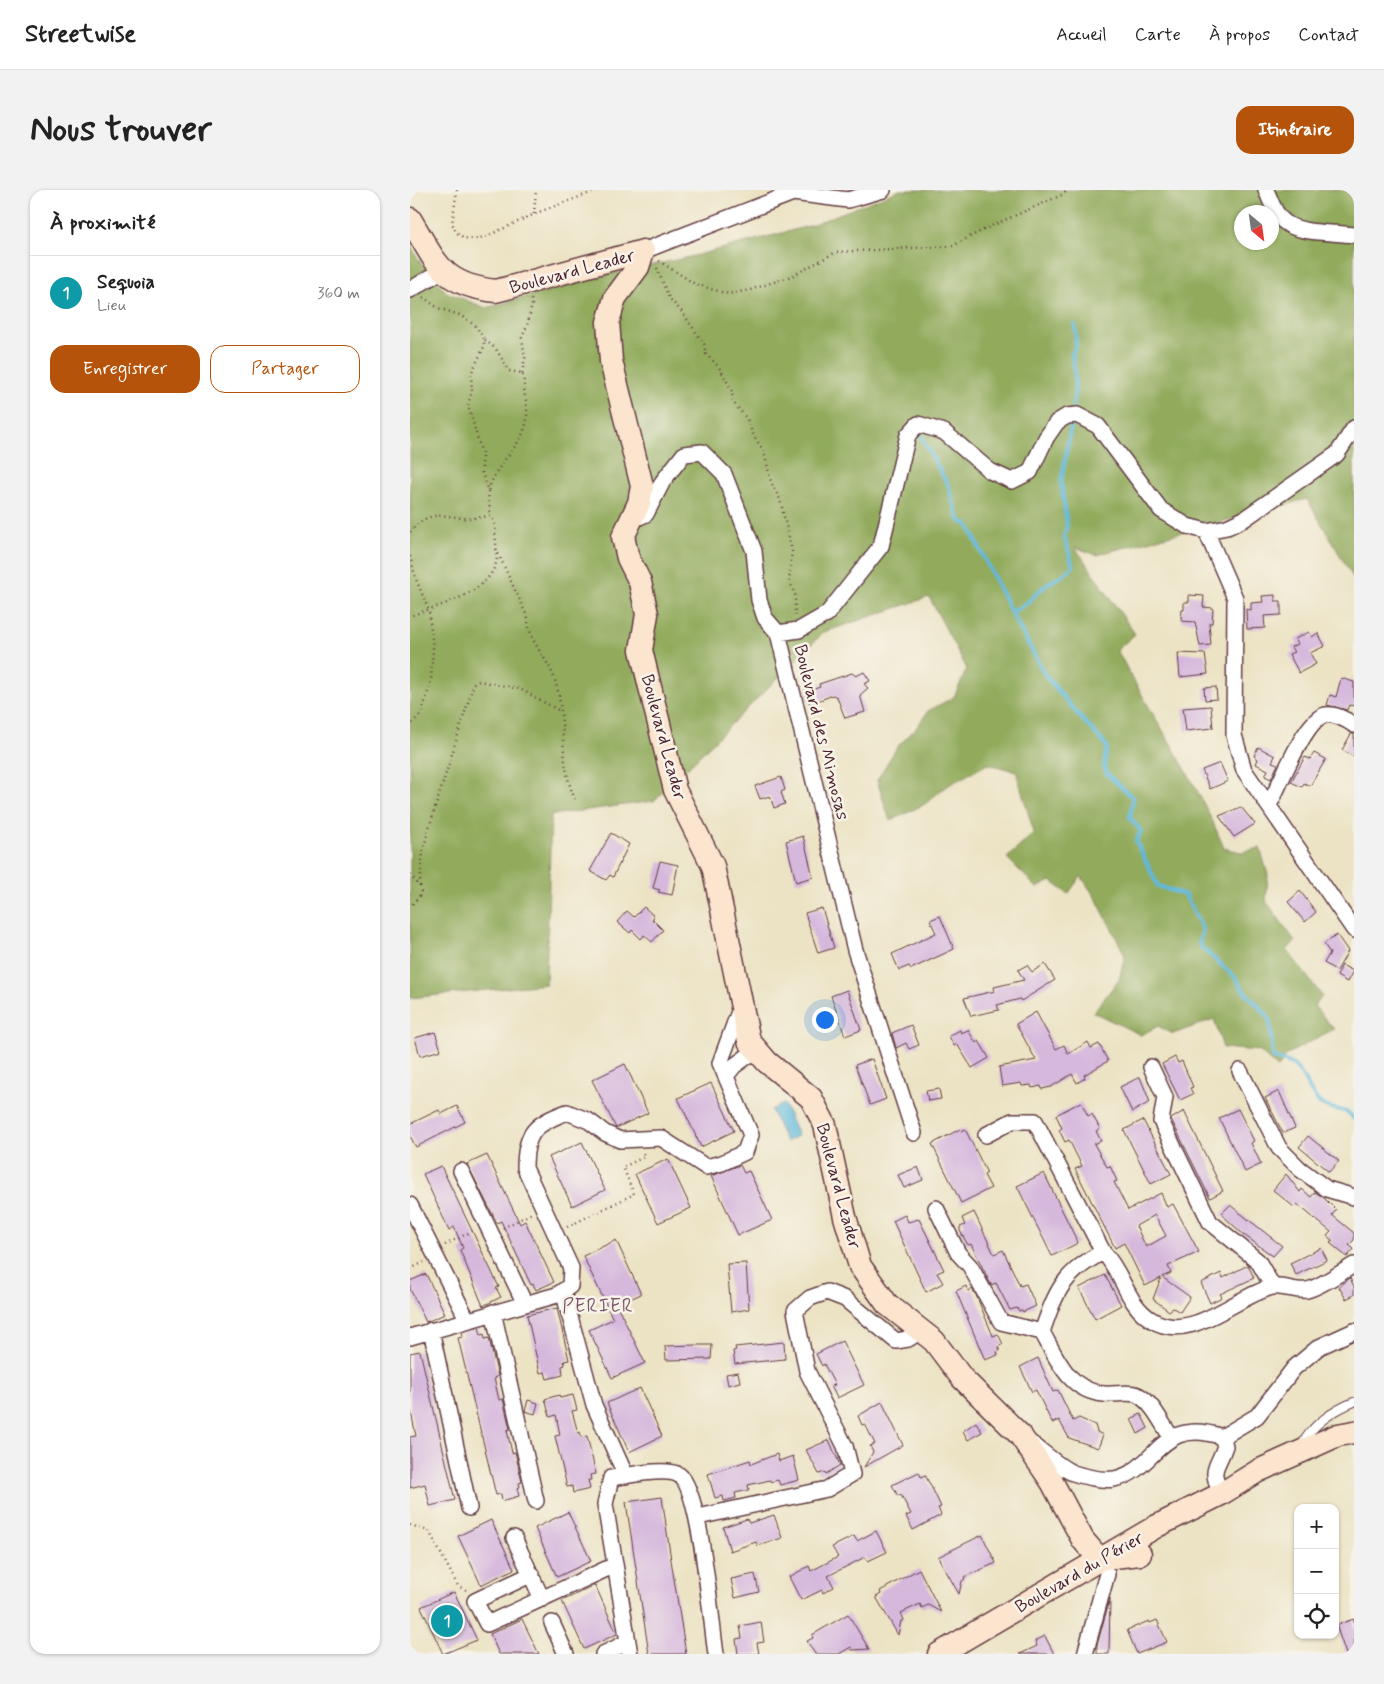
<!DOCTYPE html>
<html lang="fr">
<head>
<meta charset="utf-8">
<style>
  :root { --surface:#fff; --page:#f2f2f2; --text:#222; --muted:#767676; --line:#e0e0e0; --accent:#b45309 }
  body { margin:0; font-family:Mynerve,sans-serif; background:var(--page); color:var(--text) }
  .controls { position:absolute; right:15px; bottom:15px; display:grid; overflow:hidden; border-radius:10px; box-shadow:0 1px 4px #0004 }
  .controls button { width:45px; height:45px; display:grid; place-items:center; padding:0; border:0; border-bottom:1px solid var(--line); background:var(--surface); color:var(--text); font:25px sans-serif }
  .compass { position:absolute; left:824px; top:15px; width:45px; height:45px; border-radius:50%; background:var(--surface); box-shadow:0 1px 4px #0004; rotate:151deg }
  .you { position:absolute; left:414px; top:829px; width:18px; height:18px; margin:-12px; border:4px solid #fff; border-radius:50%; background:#1a73e8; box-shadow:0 0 0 8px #1a73e833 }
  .badge { display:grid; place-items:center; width:32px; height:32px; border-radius:50%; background:var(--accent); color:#fff; font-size:16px; font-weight:700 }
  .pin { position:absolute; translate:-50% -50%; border:2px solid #fff; box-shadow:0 1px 5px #0006 }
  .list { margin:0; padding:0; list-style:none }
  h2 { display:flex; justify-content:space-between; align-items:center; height:65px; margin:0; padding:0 20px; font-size:21px }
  h2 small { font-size:16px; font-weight:400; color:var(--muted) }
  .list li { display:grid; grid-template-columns:32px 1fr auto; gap:15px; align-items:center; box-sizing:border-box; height:75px; padding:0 20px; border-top:1px solid var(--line) }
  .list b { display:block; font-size:19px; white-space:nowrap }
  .list p { margin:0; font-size:16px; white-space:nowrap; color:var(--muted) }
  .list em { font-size:16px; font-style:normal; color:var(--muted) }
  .actions { display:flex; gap:10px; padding:15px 20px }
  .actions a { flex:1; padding:11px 0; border:1px solid var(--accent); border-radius:15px; text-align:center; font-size:18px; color:var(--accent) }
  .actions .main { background:var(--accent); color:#fff }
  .icon { flex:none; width:28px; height:28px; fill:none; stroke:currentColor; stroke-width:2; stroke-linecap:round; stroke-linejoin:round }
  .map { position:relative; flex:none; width:944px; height:1464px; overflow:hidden; border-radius:15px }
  header { display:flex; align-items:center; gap:30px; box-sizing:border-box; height:70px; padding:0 25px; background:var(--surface); border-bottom:1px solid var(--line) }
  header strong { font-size:24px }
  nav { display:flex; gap:28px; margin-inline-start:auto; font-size:18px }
  .intro { display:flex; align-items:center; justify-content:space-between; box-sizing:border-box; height:120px; padding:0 30px }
  h1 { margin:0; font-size:35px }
  .button { padding:12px 22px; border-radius:15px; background:var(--accent); color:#fff; font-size:18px; font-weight:700 }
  main { display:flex; gap:30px; padding:0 30px }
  aside { flex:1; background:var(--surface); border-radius:15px; box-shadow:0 1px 4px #0004 }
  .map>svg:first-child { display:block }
  .forest { fill:#91aa5b; stroke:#6e6443; fill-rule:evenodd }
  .water { fill:#5db9db; stroke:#546c83 }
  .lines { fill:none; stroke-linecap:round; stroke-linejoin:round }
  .stream { stroke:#5db9db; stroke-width:4 }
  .building { fill:#d6b8dd; fill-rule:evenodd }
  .lane-casing { stroke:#623c42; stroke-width:10 }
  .street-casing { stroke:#623c42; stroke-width:18 }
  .secondary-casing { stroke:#623c42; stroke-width:25 }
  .path { stroke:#623c42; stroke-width:2.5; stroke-dasharray:1 4; stroke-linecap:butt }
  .lane { stroke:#fff; stroke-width:8 }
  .street { stroke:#fff; stroke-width:15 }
  .secondary { stroke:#fbe5cf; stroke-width:22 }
  .labels { text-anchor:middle; stroke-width:5; stroke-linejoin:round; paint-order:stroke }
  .street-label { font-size:18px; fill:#4a1f2b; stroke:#f7f3e8 }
  .neighbourhood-label { font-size:19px; letter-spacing:1px; fill:#7b5569; stroke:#f7f3e8 }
</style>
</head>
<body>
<header>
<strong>Streetwise</strong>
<nav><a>Accueil</a><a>Carte</a><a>À propos</a><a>Contact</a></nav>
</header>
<div class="intro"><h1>Nous trouver</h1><a class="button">Itinéraire</a></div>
<main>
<aside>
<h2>À proximité<small></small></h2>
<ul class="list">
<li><span class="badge" style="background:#0f9aa8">1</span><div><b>Sequoia</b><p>Lieu</p></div><em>360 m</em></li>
</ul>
<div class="actions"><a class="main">Enregistrer</a><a>Partager</a></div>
</aside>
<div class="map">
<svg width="944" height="1464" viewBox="0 0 944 1464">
  <rect width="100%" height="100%" fill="#f7f3e8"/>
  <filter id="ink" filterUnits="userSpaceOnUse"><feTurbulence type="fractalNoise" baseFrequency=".02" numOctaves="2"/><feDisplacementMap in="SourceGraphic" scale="10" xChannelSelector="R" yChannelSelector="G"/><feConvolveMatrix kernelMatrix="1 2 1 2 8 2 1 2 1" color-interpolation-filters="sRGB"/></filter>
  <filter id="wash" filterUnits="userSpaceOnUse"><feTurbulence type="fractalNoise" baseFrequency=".0096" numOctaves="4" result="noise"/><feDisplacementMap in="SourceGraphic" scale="20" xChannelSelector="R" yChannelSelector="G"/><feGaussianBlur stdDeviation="1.12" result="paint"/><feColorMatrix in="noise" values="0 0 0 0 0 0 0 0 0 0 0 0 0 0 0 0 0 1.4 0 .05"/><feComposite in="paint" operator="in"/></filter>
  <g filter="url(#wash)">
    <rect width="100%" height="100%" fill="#ece3c4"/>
    <path class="forest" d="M490 0H944V389L897 309 686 365 665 357 725 444 707 460C742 527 786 588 814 658L831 662 850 658 858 685 856 711 885 751 877 760 912 806 904 816 924 839 876 865 868 878 849 861 813 858 804 829 763 844 748 836 731 845 683 822 709 790 715 765 687 710 671 686 658 704 641 691 627 698 597 668 624 643 606 581 578 574 535 597 515 614 480 631 467 590 487 557 507 537 518 521 544 507 557 479 519 407 414 442 244 611 141 625 136 794 0 808V54L8 69 36 102 76 118 200 84 280 67 399 36ZM832 22H862V52H832Z"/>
    <path class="water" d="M374 914 388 946 376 952 361 920Z"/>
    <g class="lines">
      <path class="stream" d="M663 216C666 197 666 183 662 164L666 156 665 135
        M511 246 538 295 549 330 558 335 601 422 635 485 671 528 697 556 694 576 697 584 723 608 720 628 731 641 726 651 748 696 775 705 793 740 789 752 792 758 825 787 834 801 857 825 860 832 863 868C869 870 877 871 882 874 893 881 899 903 910 913 921 922 936 916 944 929
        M601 422C621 413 621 407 636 395 645 388 656 386 663 376L654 346 657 336 651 292 662 231"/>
    </g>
    <g id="blocks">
      <path class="building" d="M779 405 794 406 793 417 803 418 802 433H799L801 455 790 456 785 432 771 431 772 420H774V412H779Z
        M865 405V411H871V425L854 426 855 438 837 439 836 419 841 420V413L853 412 852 406Z
        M899 442 902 447 908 443 915 456 900 463 906 474 889 483 879 464 884 462 881 457 888 454 885 449Z
        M768 463 795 464 798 484 770 487Z
        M454 482 460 491 454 494 458 498 450 505 455 522 435 528 427 507 423 505 400 514 396 502 410 497 409 494 442 483 446 486Z
        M931 488 944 492V516L939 515 937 520 917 515 920 505 926 507Z
        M806 497 807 509 795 510 794 498Z
        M801 516 803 538 776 541 773 518Z
        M941 544H944V567L932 560Z
        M848 557 865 566 862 572 868 574 861 589 855 586 858 580 846 574 848 569 844 566Z
        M904 563 916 569 900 596 894 593 892 597 881 592 895 567 900 569Z
        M810 573 818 591 800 599 792 580Z
        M371 587 375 600 371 602 375 614 364 618 360 606 350 609 345 596Z
        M831 617 845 634 824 647 809 626Z
        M201 643 219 654 203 687 200 685 196 690 180 681Z
        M393 646 403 687 386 692 376 651Z
        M250 671 268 675 262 705 248 702 250 700 243 698Z
        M890 701 906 722 895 732 878 712Z
        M234 717 244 726 242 729 253 740 242 752 234 745 231 749 222 740 220 743 207 732 217 721 224 727Z
        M412 718 424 758 408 763 395 723Z
        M530 726 544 759 501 779 499 776 489 780 482 764 526 743 520 730Z
        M927 745 938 761 927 781 914 773 920 763 914 754Z
        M635 774 645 790 611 811 610 809 587 815 589 820 561 826 554 808 585 801 584 797 614 790 608 780 617 775 622 782Z
        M932 775 943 781 937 792 927 786Z
        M437 800 451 840 435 846 421 806Z
        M626 822 646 859 654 855 658 864 678 852 681 858 689 854 698 871 674 885 675 888 667 893 662 884 641 897 632 899 631 896 622 898 621 895 612 896 611 893 592 896 589 877 626 870 606 834Z
        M501 835 509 855 499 859 496 853 486 858 482 843Z
        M550 840 551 843 558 840 566 853 569 851 579 868 562 878 547 854 544 856 539 846Z
        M25 842 31 860 10 866 5 848Z
        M765 867 768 873 772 871 783 897 780 898 783 904 770 910 752 874Z
        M462 869 476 909 460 915 445 875Z
        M215 874 238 923 206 938 182 890Z
        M730 887 740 912 722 922 710 897Z
        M301 893 324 941 291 957 268 908Z
        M529 899 531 909 518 911 516 901Z
        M869 901 885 938 873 943 855 908Z
        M671 912 678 926 682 924 690 939 686 941 691 951 684 954 697 977 700 976 707 991 704 992 718 1020 751 1003 757 1017 763 1014 789 1062 758 1076 761 1083 752 1087 780 1107 770 1122 763 1118 759 1121 743 1109 751 1088 735 1096 714 1053 705 1058 665 979 672 976 659 950 655 952 649 940 652 938 646 925ZM745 1025 756 1046 736 1057 726 1036Z
        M47 916 55 932 6 957 0 946V934L29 920 31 924Z
        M828 919 844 951 841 953 851 974 835 982 809 928Z
        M774 921 813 1001 800 1008 761 929Z
        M733 930 761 984 741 994 714 940Z
        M550 939 552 941 555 939 577 983 574 985 581 998 551 1013 522 954Z
        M898 946 929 971 919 982 889 957Z
        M172 952 195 1000 162 1016 139 967Z
        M77 965 110 1034 115 1031 144 1092 126 1100 123 1094 121 1095 91 1031 87 1033 57 974Z
        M258 969 281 1018 248 1033 225 984Z
        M330 975 334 983 339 981 362 1030 328 1045 301 986Z
        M31 976 89 1097 86 1098 91 1107 73 1116 50 1060 53 1058 44 1037 39 1040 13 984Z
        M508 977 513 990 494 998 488 985Z
        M634 983 668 1053 642 1066 607 996Z
        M876 984 890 1002 892 999 901 1007 905 1002 914 1008 926 1020 922 1025 944 1043V1050L939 1055 944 1059 937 1067 920 1053 923 1051 917 1046 921 1042 887 1014 884 1017 863 1000Z
        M820 1015 872 1056 863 1066 834 1045 811 1024Z
        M564 1022 584 1064 593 1060 610 1096 616 1094 626 1116 613 1122 612 1120 609 1121 607 1118 600 1120 586 1093 581 1095 561 1054 558 1055 550 1041V1037L555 1035 552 1028Z
        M495 1025 498 1032 509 1029 534 1080 527 1083 533 1093 516 1102 483 1031Z
        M206 1050 231 1104 207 1115 235 1173 202 1188 179 1140 203 1129 173 1066Z
        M911 1058 917 1070 886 1085 880 1073Z
        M336 1073 339 1119 321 1122 317 1074Z
        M838 1075 844 1088 810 1104 812 1107 800 1113 791 1093 811 1083 813 1088Z
        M16 1084 35 1124 16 1132 0 1099V1091Z
        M695 1085 711 1115 685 1129 669 1098Z
        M940 1088 944 1097V1105L936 1109 929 1097Z
        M556 1096 558 1101 562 1099 566 1105 583 1146 588 1144 593 1154 588 1157 590 1161 587 1162 588 1165 575 1170 546 1101Z
        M147 1118 159 1170 154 1171 155 1175 152 1176 153 1185 137 1189 135 1182 130 1183 117 1125Z
        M69 1137 71 1145 74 1144 75 1149 79 1148 88 1186 84 1188 89 1210 93 1209 100 1239 97 1240 102 1263 105 1262 112 1292 109 1293 110 1297 107 1298 109 1306 92 1311 91 1304 86 1305 48 1148 53 1147 52 1142Z
        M432 1151 454 1195 427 1208 421 1196 425 1195 414 1174 412 1176 406 1164Z
        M374 1152 375 1169 325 1174 323 1161 326 1160 325 1157Z
        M285 1155H302L301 1169 256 1170 255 1156Z
        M10 1161 45 1310 20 1316 15 1294 0 1298V1247L6 1246 0 1217V1163Z
        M628 1168 643 1202 648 1200 663 1231 669 1228 685 1235 687 1242 693 1245 688 1258 659 1248 649 1230 642 1233 626 1200 622 1202 610 1177Z
        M328 1182 330 1192 318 1195 316 1184Z
        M230 1198 252 1246 219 1262 197 1213Z
        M149 1205 150 1208 163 1205 167 1220 162 1221 168 1243 170 1242 171 1247 177 1246 186 1284 180 1285 181 1290H178L180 1299 163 1303 162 1296 157 1297 145 1246 150 1245 146 1225 140 1227 135 1209Z
        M118 1210 128 1213 125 1224 115 1221Z
        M472 1212 493 1255 454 1277 463 1262 460 1256 465 1254 455 1234 452 1235 448 1226Z
        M731 1224 738 1238 728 1244 721 1229Z
        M566 1232 572 1242 558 1250 553 1241Z
        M419 1250 430 1275 416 1284 415 1282 409 1284 396 1260Z
        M367 1264 369 1271 383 1266 389 1290 370 1295 368 1290 361 1292 360 1290 338 1295 339 1300 325 1303 326 1308 314 1311 313 1306 305 1308 298 1284 340 1270 341 1274Z
        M509 1282 511 1287 515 1285 525 1304 531 1317 528 1318 531 1325 503 1340 496 1326 501 1324 491 1305 488 1306 482 1295Z
        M252 1307 261 1370 276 1464H239L216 1312Z
        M158 1322 181 1371 147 1387 125 1338Z
        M364 1325 372 1348 348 1356 346 1352 320 1361 313 1337 337 1329 339 1333Z
        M81 1330 104 1379 71 1395 48 1346Z
        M466 1341 477 1362 458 1371 455 1367 418 1386 424 1397 413 1403 412 1400 391 1410 379 1387 399 1376 401 1381 428 1367 422 1357 444 1346 447 1351Z
        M572 1345 586 1373 554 1387 555 1389 552 1391 549 1404 528 1367Z
        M509 1379 531 1422 518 1415 512 1418 510 1414 491 1423 494 1430 491 1431 488 1445 466 1407 471 1404 470 1401Z
        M345 1384 349 1402 325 1408 321 1389Z
        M185 1395 207 1444 174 1459 152 1411Z
        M44 1402 67 1450 33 1464 11 1417Z
        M700 1408 699 1464H687V1455Z
        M438 1424 459 1459 442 1460 441 1457 429 1464H405L397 1451 403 1448 402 1445Z
        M112 1429 129 1464H89L80 1444Z
        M944 1429V1464H936L926 1435Z
        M747 1430 757 1452 727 1464 717 1440 739 1431 740 1433Z
        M351 1432 354 1452 347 1453 349 1464H328L326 1449 332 1448 330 1436Z
        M635 1446 644 1464H610L627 1456 625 1451Z"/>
    </g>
  </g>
  <g filter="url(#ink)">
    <use href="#blocks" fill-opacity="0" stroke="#623c42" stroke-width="1"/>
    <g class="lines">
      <g class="lane-casing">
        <path id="lane" d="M892 1255C901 1235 924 1220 944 1212"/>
      </g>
      <g class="street-casing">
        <path id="street" d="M856 0C861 11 865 26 876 33 890 44 926 42 944 45
          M233 61 383 3 438 10 473 0
          M0 100 31 81
          M223 327H229L236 324 253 291 274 264 292 262 314 284 344 361 349 410 355 428 368 443 445 760 504 943
          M796 341 825 408 824 545 834 580 944 740
          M368 443 389 440 417 424 471 356 498 245 508 234 534 242 580 281 602 291 620 282 636 248 647 232 657 226 667 225 688 236 751 320 777 336 796 341 817 337 834 329 927 264 944 238
          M859 615C870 595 895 529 915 525 924 523 937 530 944 535
          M741 877 755 907 751 931 800 1032 848 1071 863 1097
          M830 881 869 958 890 979 917 999 944 1007
          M316 886 324 876 346 860
          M576 945 602 931H625L693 1062
          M51 981 115 1114 147 1105 160 1096 161 1078 115 978C115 942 125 934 157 922L179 931 195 943 210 950 251 948 296 977 312 973 335 962 341 945 310 873 331 816
          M0 1015 57 1129
          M526 1018 548 1063 560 1076 591 1132 632 1142
          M153 1101 184 1215 216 1286
          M83 1122 126 1311
          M21 1140 59 1318
          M0 1147 115 1114
          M761 1247C752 1234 743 1213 728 1205 719 1201 704 1205 694 1204 659 1201 647 1169 632 1142 646 1101 653 1083 693 1062 713 1082 717 1116 742 1130 781 1154 824 1107 862 1097 873 1095 886 1102 897 1100 906 1099 934 1081 944 1075
          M812 1247 847 1226 884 1178 909 1157 944 1141
          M619 1252C633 1261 648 1277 663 1283 676 1287 691 1291 704 1289 747 1281 749 1225 812 1247L815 1256C807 1280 799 1277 811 1304
          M288 1327 417 1299 442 1284 435 1256 397 1181 385 1121 400 1108 417 1102 435 1109 486 1151 498 1149 511 1141
          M104 1348 132 1409
          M122 1384 65 1411 77 1434 205 1375
          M142 1433 156 1464
          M193 1464 218 1452
          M220 1464 195 1314 201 1288C216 1286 256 1277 269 1285 291 1299 301 1433 306 1464
          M675 1464 697 1384"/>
      </g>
      <g class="secondary-casing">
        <path id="secondary" d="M0 29C26 72 31 95 86 101L233 61
          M233 61 228 77 205 108 198 132 201 171 232 296 229 313 213 347 218 368 230 392 237 424 231 460 265 600 303 676 339 851 357 872 401 908 415 935 435 1027 450 1076 477 1114 524 1151 552 1188 610 1245 642 1292 673 1350 686 1365 695 1368 730 1364
          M529 1464 747 1336 811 1304 848 1281 928 1245 944 1242"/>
      </g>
      <path class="path" d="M47 0 42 33 46 42 54 48 64 49 75 47 129 22 188 0
        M124 24 126 0
        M249 71 285 94 318 104 340 100 382 86 426 62 542 56 579 37 654 4 657 0
        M247 78 259 108 272 122 294 154 296 164 309 177 322 201 323 212 337 229 344 247 354 261 361 292 370 309 382 361 379 389 385 405V426
        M13 107 28 118 50 125 66 136 74 149V157L61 184 62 201 58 215 72 264V283L78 301 80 326
        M75 150 86 159 99 181 112 183C115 189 113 198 115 206 126 253 91 260 78 301
        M112 183 115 168 112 148 117 136 122 115 121 109
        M0 342C17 321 29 325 53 328 62 329 71 327 80 326 87 333 85 343 86 352 86 357 87 363 87 368 83 403 27 416 0 426
        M86 359 118 428C118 452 138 468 145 490 157 529 148 572 165 609
        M0 366 6 389 19 421 23 458 21 491 12 523 0 535
        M0 685 10 696 11 704 0 717
        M10 696 13 662 18 641 64 493 69 491 110 499 150 521
        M157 1037 224 1004 213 977 234 967 233 963
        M93 1038 122 1023
        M35 1055 66 1039
        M0 1079 14 1072
        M0 1335 19 1341 48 1396 56 1400"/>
      <use href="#lane" class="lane"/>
      <use href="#street" class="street"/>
      <use href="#secondary" class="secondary"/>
    </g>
  </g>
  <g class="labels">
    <g class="street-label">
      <text transform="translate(162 81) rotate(-15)" y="6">Boulevard Leader</text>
      <text transform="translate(412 542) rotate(76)" y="6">Boulevard des Mimosas</text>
      <text transform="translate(254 547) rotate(75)" y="6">Boulevard Leader</text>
      <text transform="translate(429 996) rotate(75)" y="6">Boulevard Leader</text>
      <text transform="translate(669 1382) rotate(-30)" y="6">Boulevard du Périer</text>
    </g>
    <g class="neighbourhood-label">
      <text x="188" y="1122">PERIER</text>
    </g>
  </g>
</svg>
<div class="controls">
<button>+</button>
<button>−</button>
<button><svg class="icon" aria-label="locate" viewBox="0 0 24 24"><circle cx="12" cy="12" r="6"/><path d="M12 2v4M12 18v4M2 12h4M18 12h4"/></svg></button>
</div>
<svg class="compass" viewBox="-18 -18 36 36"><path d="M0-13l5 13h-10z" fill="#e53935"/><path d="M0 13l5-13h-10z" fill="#767676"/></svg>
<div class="you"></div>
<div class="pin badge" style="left:37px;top:1431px;background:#0f9aa8">1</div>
</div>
</main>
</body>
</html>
